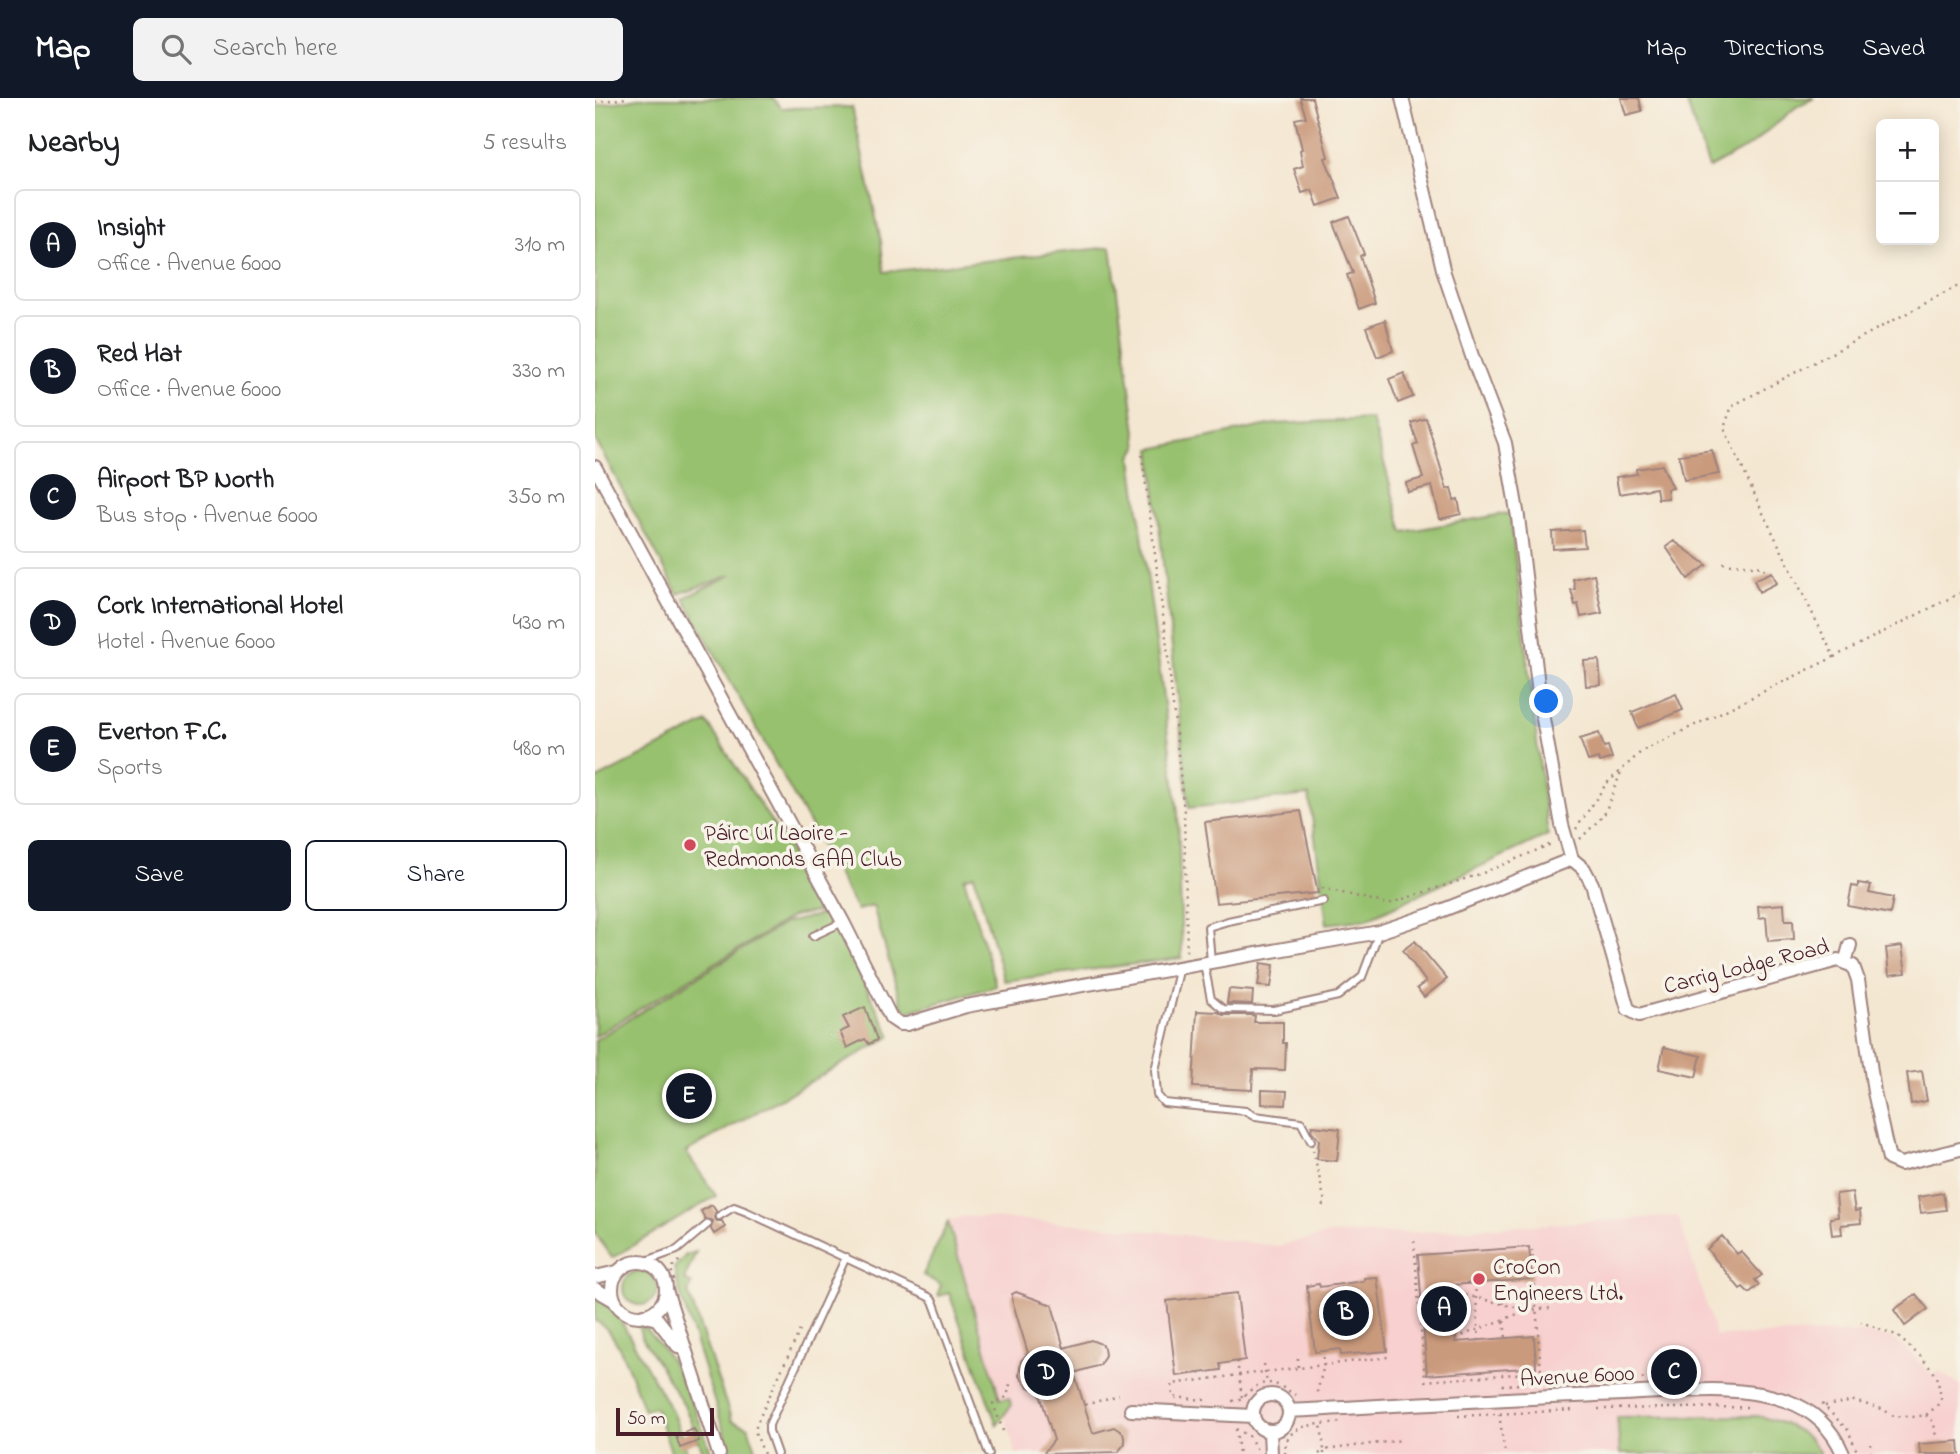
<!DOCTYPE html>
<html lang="en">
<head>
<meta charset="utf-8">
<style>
  :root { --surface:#fff; --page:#f2f2f2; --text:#202124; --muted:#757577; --line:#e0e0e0; --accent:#111827 }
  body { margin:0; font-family:"Indie Flower",sans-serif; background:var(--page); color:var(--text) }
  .controls { position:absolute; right:21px; top:21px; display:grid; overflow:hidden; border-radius:10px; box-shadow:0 4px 18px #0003 }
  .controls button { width:63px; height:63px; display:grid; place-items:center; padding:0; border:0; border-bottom:2px solid var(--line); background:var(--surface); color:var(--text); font:35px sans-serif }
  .scale { position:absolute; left:21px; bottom:18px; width:98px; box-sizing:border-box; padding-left:7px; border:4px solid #4a1f2b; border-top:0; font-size:19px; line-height:24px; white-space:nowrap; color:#4a1f2b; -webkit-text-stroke:5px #f7f3e8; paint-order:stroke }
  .you { position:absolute; left:952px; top:604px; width:24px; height:24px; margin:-18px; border:5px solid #fff; border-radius:50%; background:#1a73e8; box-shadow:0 0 0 10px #1a73e833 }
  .badge { display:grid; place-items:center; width:46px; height:46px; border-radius:50%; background:var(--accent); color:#fff; font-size:23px; font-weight:700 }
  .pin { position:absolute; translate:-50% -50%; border:4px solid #fff; box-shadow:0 2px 7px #0006 }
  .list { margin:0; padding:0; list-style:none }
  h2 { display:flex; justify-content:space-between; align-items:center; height:91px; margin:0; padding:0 28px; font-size:30px }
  h2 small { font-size:23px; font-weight:400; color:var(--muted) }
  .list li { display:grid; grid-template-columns:46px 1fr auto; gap:21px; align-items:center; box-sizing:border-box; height:112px; margin:0 14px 14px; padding:0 14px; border:2px solid var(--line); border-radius:10px }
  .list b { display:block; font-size:26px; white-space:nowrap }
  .list p { margin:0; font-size:23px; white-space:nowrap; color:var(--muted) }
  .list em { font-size:23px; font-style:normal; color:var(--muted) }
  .actions { display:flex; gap:14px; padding:21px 28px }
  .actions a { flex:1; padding:16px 0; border:2px solid var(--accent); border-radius:10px; text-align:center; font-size:24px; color:var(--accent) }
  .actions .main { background:var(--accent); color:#fff }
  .icon { flex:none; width:38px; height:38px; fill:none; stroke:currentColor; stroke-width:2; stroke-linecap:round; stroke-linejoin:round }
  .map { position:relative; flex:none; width:1365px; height:1356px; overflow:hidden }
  header { display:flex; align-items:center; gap:42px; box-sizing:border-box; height:98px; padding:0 35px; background:var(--accent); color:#fff }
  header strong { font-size:33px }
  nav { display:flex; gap:38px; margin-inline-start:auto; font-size:24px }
  .search { width:490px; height:63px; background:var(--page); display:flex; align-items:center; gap:18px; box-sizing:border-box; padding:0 24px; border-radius:10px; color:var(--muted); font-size:26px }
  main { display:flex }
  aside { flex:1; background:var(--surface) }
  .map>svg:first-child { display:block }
  .built { fill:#f7d0cf }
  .green { fill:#97c16e; stroke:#70704c; stroke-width:2 }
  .building { fill:#ca9a7c }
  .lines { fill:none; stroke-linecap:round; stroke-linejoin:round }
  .service-casing { stroke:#9f837e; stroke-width:10 }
  .minor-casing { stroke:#9f837e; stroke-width:16 }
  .path { stroke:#9f837e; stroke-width:2.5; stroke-dasharray:2 5; stroke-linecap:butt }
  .service { stroke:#fff; stroke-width:6 }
  .minor { stroke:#fff; stroke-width:12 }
  .poi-dot { fill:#d1495b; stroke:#f7f3e8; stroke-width:2.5 }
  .labels { text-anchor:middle; stroke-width:7; stroke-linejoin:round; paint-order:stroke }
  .poi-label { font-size:23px; fill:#4a1f2b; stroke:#f7f3e8; text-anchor:start }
  .street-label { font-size:23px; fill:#4a1f2b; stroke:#f7f3e8 }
</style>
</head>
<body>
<header>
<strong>Map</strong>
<div class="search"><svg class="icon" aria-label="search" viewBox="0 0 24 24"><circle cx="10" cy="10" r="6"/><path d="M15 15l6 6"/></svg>Search here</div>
<nav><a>Map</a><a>Directions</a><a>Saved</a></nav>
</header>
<main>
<aside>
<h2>Nearby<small>5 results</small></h2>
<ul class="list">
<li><span class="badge">A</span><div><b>Insight</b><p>Office · Avenue 6000</p></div><em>310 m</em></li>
<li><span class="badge">B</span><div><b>Red Hat</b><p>Office · Avenue 6000</p></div><em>330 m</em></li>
<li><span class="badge">C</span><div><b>Airport BP North</b><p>Bus stop · Avenue 6000</p></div><em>350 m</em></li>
<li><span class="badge">D</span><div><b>Cork International Hotel</b><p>Hotel · Avenue 6000</p></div><em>430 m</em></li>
<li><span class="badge">E</span><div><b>Everton F.C.</b><p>Sports</p></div><em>480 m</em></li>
</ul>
<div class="actions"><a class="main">Save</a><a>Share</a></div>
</aside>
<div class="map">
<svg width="1365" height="1356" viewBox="0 0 1365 1356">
  <rect width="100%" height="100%" fill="#f7f3e8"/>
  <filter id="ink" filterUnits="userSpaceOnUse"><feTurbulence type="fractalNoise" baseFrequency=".0143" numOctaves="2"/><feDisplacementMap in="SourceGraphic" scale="14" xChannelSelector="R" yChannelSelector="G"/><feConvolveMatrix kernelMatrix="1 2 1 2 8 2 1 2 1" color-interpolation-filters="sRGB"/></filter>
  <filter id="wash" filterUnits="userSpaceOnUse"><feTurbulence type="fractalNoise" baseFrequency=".00686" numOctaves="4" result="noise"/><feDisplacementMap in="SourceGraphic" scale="28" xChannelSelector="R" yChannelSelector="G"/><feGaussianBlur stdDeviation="1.57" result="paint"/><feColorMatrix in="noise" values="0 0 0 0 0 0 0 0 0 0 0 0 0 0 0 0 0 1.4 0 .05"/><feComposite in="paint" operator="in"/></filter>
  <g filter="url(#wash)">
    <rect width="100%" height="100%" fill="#f4e7d1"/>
    <path class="built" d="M368 1118 514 1128 683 1148 735 1136 812 1135 1083 1118 1121 1238 1266 1234 1296 1240 1318 1257 1337 1278 1344 1273 1365 1288V1356H421L353 1124Z"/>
    <path class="green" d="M43 0H178L186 10 257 9 286 143 289 174 516 149 543 349 537 359 583 715 587 860 409 883 379 777 369 780 401 888 309 915 278 808 262 812 89 500 136 477 83 496 0 341V8Z
      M1090 0H1219L1201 9 1156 47 1114 70Z
      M777 321 808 434 915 415 953 737 772 821 732 826 714 697 594 710 556 351 679 326Z
      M112 624 233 812 198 818 0 938V682Z
      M233 815 296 938 91 1054 121 1098 17 1160 0 1135V942L190 825Z
      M353 1124 405 1301 414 1300 416 1307 402 1327 354 1195 344 1198 343 1195 346 1187 328 1177Z
      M101 1154 89 1182 97 1186 93 1194 137 1323 153 1329 163 1356H136L85 1195 79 1170 91 1157Z
      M28 1190a17 17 0 1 1 34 0a17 17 0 1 1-34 0Z
      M0 1199 16 1210 26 1223 78 1316 93 1356H77L60 1309 49 1312C40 1290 24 1231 0 1223Z
      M46 1227C82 1257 101 1314 117 1356H109L90 1309 46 1238 44 1228Z
      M1162 1318C1185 1323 1215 1333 1225 1356H1025L1022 1319Z"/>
    <g id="blocks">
      <path class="building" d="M705 0H717L733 59 730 60 746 100 723 108 717 92 707 95 699 71 708 68 705 52 707 51 700 21 711 19Z
        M1026 0H1044L1047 13 1031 17Z
        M754 118 769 156 765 158 780 205 764 211 752 177 758 175 738 124Z
        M790 222 798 253 782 259 771 229Z
        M809 275 818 299 803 305 794 281Z
        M831 320 852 391 856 390 859 402 863 401 866 416 845 421 837 388 813 394 811 385 828 380 818 348 823 346 816 325Z
        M1117 352 1124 376 1089 382 1084 357Z
        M1067 367 1078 390 1072 391 1073 400 1063 401 1061 390 1024 396 1021 379 1042 376 1041 371Z
        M988 432 990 449 958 451 957 434Z
        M1079 443 1112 467 1093 481 1071 449Z
        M1177 474 1182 485 1164 494 1159 482Z
        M999 476 1007 515 986 519 983 506 980 507 976 492 980 491 978 481Z
        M1004 562 1006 587 991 588 989 563Z
        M1081 596 1088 612 1043 630 1037 614Z
        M1004 635 1009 649 1013 648 1017 660 1005 664 1003 660 993 663 985 641Z
        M706 713 723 795 621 805 610 724Z
        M1263 785 1276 787 1274 795 1298 800 1295 816 1253 808 1257 788 1263 789Z
        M1189 806 1190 822H1198L1199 841 1173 843 1171 819 1164 820 1163 808Z
        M820 843 852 881 829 899 822 890 831 884 808 852Z
        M1307 848 1311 875 1294 877 1291 850Z
        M666 865 679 867 676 889 663 888Z
        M634 891 658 893 657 906 632 905Z
        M270 909 282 942 274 946 270 941 252 950 245 934 254 930 248 919Z
        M602 913 623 914 628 917H656L660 918 659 924H688V945H691L690 972 658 971 657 992 598 989Z
        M1069 949 1106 958 1101 979 1064 971Z
        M1327 973 1332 1003 1316 1006 1312 975Z
        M667 992 692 993 691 1007 667 1006Z
        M717 1028 745 1031 742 1063 722 1061 724 1042 716 1032Z
        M1257 1094 1260 1113 1265 1112 1266 1125 1246 1127 1247 1136 1237 1137 1235 1120 1243 1119 1241 1096Z
        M1348 1095 1351 1112 1326 1115 1323 1099Z
        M117 1107 121 1113 119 1120 122 1123H127L130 1129 119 1136 116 1131 118 1123 110 1121 106 1113Z
        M1127 1138 1142 1156 1146 1153 1167 1177 1160 1182 1164 1187 1154 1195 1148 1189 1145 1191 1112 1151Z
        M934 1149 937 1181 857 1187 861 1244 939 1238 941 1269 832 1277 823 1157Z
        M782 1179 792 1253 746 1257 745 1251 720 1254 712 1188 724 1186 725 1189 769 1183V1180Z
        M421 1194 457 1207 469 1250 496 1242 506 1246 509 1250 510 1257 505 1267 479 1275 498 1335 519 1329 528 1335 530 1345 523 1354 448 1356 459 1342 444 1293 433 1289 424 1278 426 1263 433 1255 417 1202V1196Z
        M642 1195 650 1262 625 1266 626 1272 581 1278 572 1203Z
        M1321 1196 1333 1211 1310 1228 1299 1212Z
        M99 1331 104 1343 85 1350 81 1338Z
        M1364 1343 1365 1356H1325L1324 1346Z"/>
    </g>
  </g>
  <g filter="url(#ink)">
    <use href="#blocks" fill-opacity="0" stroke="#9f837e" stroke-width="2"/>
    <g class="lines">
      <g class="service-casing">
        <path id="service" d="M218 838 248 824
          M616 863 613 829 633 823 729 803
          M609 866 616 901 628 911 679 912 743 898 767 879 784 834
          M585 869 560 972 562 997 569 1005 651 1013 660 1018 706 1024 716 1043
          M124 1118 139 1109 152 1114 334 1199 338 1203 394 1356
          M48 1164 82 1152 113 1126
          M182 1356 174 1333V1327L251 1159"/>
      </g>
      <g class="minor-casing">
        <path id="minor" d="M807 0 849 175 879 264 910 345 923 419 945 604 967 727 977 761
          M0 369 248 824 296 920 305 926H312L371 908 784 834 843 814 977 761
          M977 761 989 771 997 786 1033 911 1044 917 1243 862 1258 868 1263 882 1279 994 1294 1061 1306 1066 1365 1051
          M1250 865 1255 847
          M17 1191a27 27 0 1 1 54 0a27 27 0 1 1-54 0Z
          M0 1179 22 1174
          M0 1191 19 1202
          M71 1192 124 1356
          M49 1217 62 1221 83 1248
          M658 1315a18 18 0 1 1 36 0a18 18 0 1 1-36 0Z
          M536 1312 658 1318
          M694 1313C805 1307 917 1300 1028 1296 1081 1294 1141 1285 1192 1303 1218 1312 1238 1331 1248 1356
          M675 1333 676 1356"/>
      </g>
      <path class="path" d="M0 4 32 0
        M547 357 571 540 589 714 592 855
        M1128 465 1168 469 1172 476
        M1239 559 1365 495
        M981 731 1011 686 1047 653 1239 559 1167 413 1129 330 1137 308 1365 187
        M985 741 1009 717 1026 674
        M727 790 793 806 888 775 959 745
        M718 1052 730 1104 726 1109
        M819 1143 830 1283 946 1274 937 1152
        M79 1182 76 1171 85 1162
        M907 1183 908 1207
        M880 1185 884 1242
        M857 1194 933 1212 959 1210
        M909 1223 911 1240
        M861 1240 933 1212
        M728 1252 729 1267 793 1259
        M703 1260V1270
        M642 1263 644 1277 729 1267 721 1298
        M669 1266 672 1285
        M907 1287 1099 1278
        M610 1302 578 1299 577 1286 644 1277 647 1300
        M637 1303C647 1302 649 1297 657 1291 675 1277 689 1291 704 1299
        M1227 1306 1253 1332 1263 1356
        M490 1307 524 1297
        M1230 1308 1259 1303 1287 1311 1299 1318 1317 1319 1331 1317 1342 1308 1346 1300 1342 1278 1325 1258 1301 1237 1266 1224
        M1003 1311 1157 1309
        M904 1316 910 1356
        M1331 1317 1339 1325 1341 1340
        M863 1318 979 1312
        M641 1331 654 1338 662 1352
        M641 1331 644 1356
        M408 1333 398 1305 412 1299 416 1282
        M1276 1346V1356
        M169 1356 160 1333 162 1325 207 1228
        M690 1356C690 1332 705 1328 726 1326
        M724 1356 729 1352 726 1326 745 1324
        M729 1356V1352L808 1342"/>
      <use href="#service" class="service"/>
      <use href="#minor" class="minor"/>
    </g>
  </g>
  <g class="poi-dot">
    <circle cx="95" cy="747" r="7"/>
    <circle cx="884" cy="1181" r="7"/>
  </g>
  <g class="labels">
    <g class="poi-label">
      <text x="109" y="742">Páirc Uí Laoire -<tspan x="109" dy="26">Redmonds GAA Club</tspan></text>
      <text x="898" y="1176">CroCon<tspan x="898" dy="26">Engineers Ltd.</tspan></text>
    </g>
    <g class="street-label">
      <text transform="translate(1151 867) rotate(-14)" y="8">Carrig Lodge Road</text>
      <text transform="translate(982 1277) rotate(-3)" y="8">Avenue 6000</text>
    </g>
  </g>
</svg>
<div class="controls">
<button>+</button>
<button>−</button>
</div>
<div class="scale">50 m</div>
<div class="you"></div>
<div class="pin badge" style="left:849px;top:1211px">A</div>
<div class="pin badge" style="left:751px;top:1215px">B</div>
<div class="pin badge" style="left:1079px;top:1274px">C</div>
<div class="pin badge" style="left:452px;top:1275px">D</div>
<div class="pin badge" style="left:94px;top:998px">E</div>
</div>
</main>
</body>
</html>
